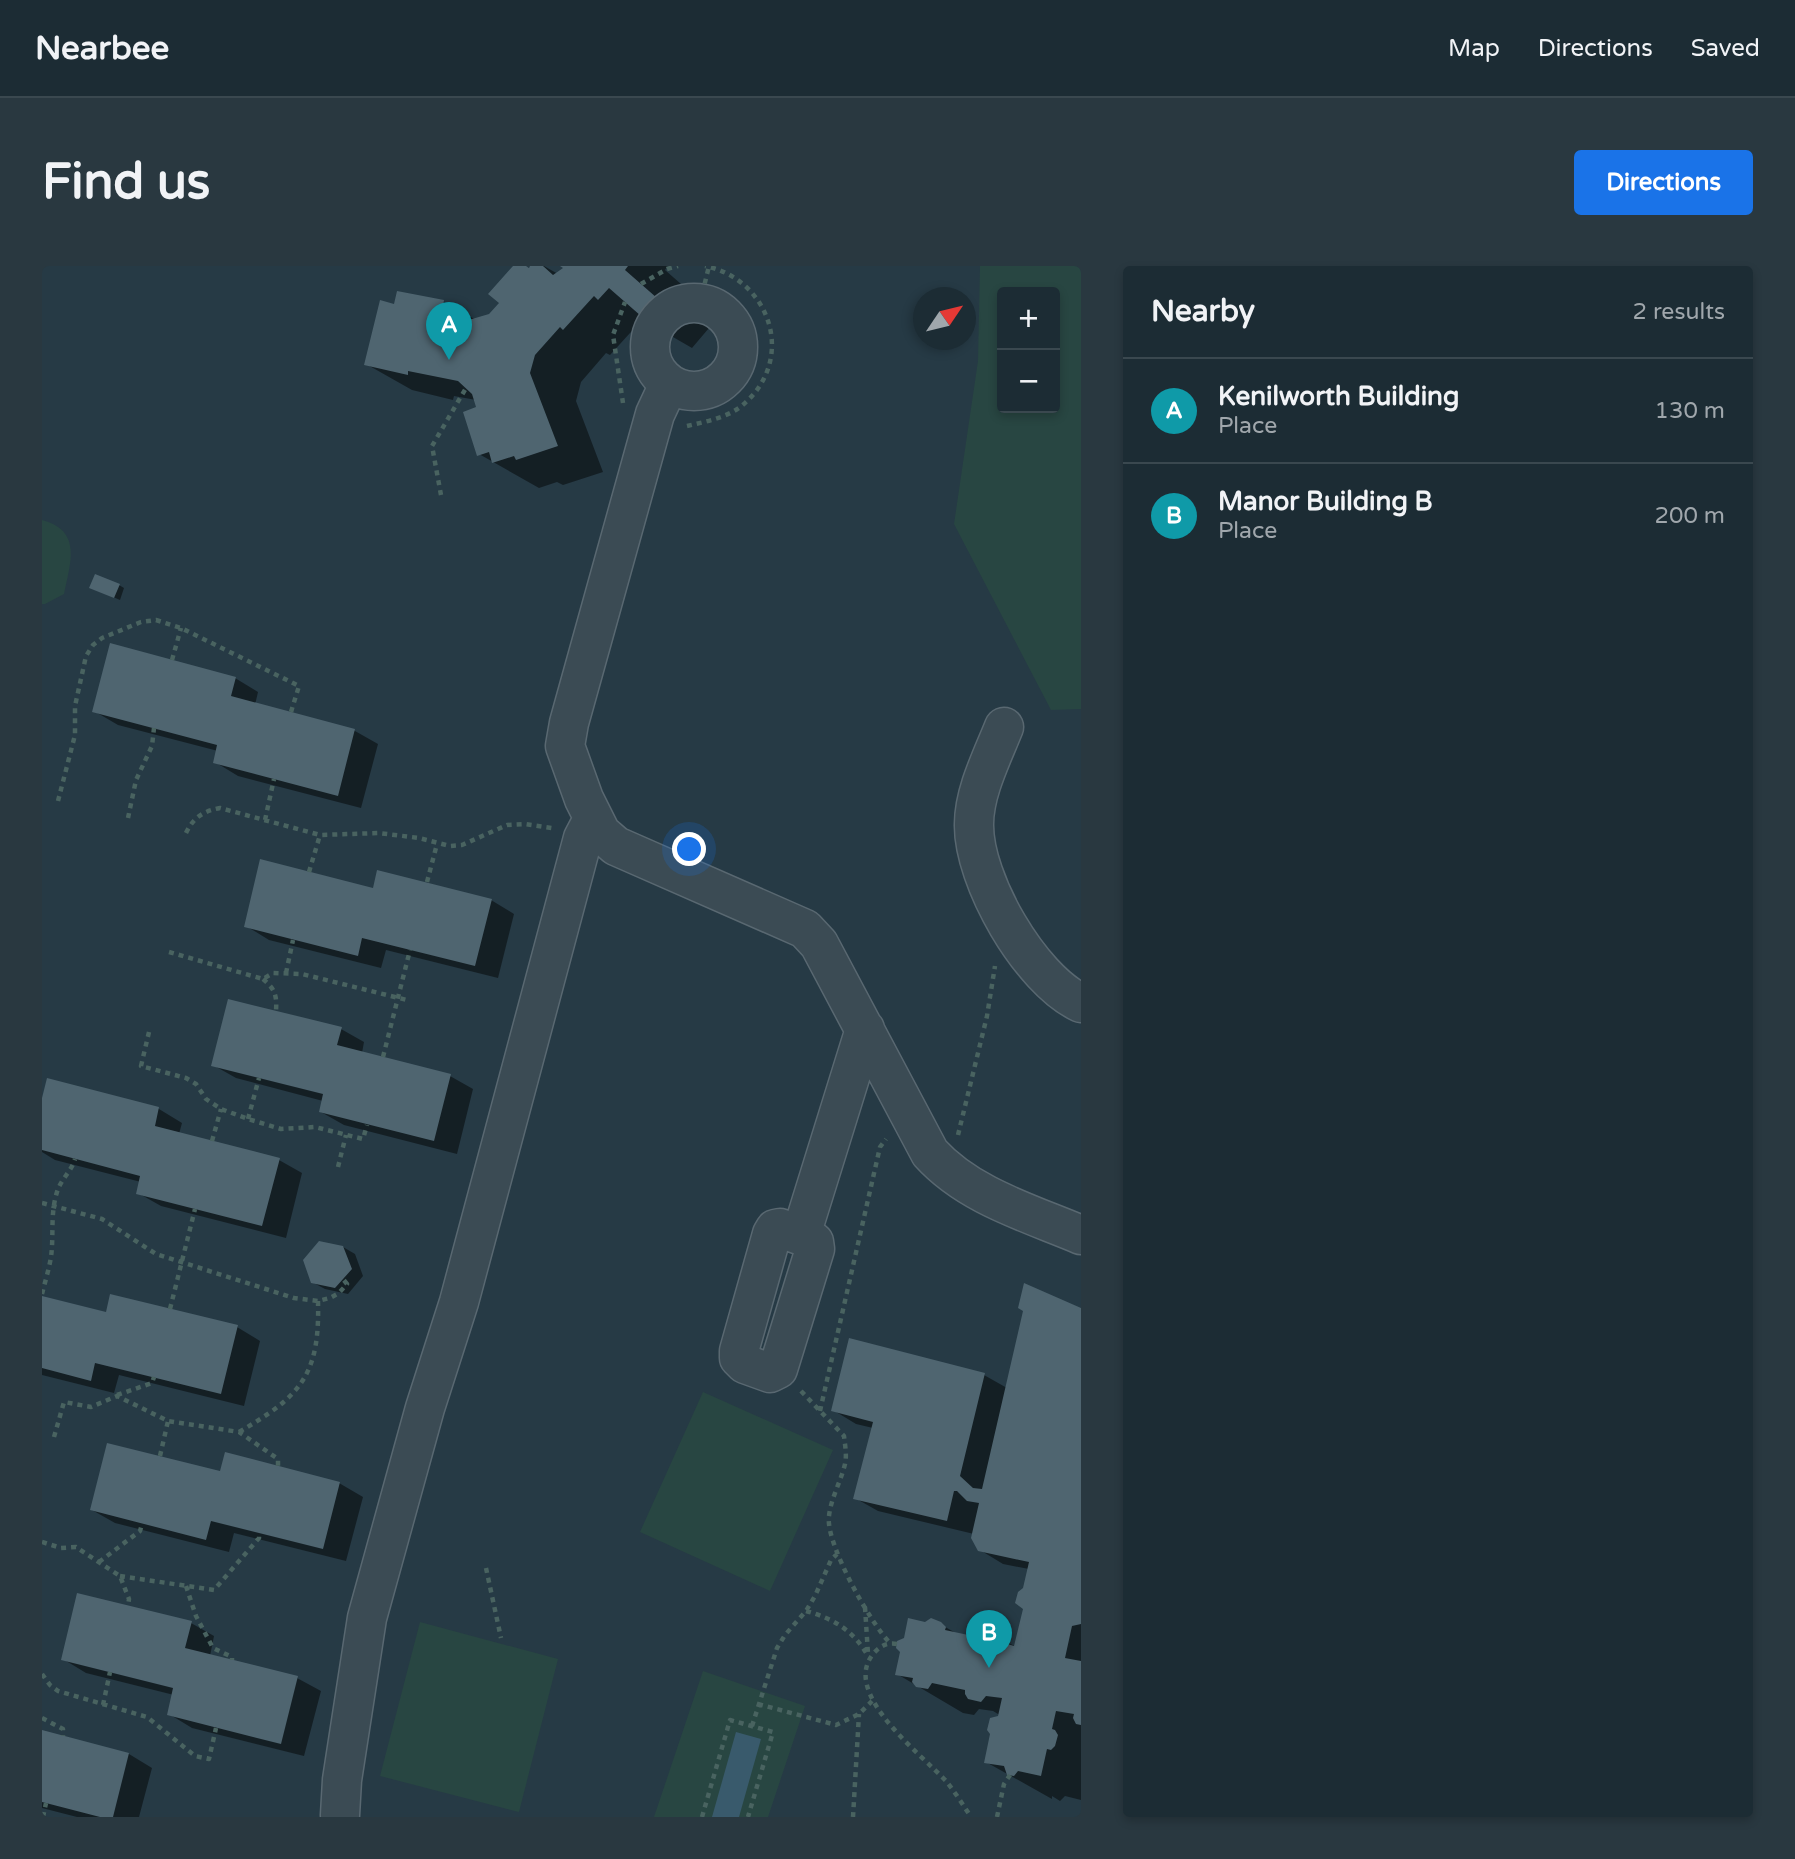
<!DOCTYPE html>
<html lang="en">
<head>
<meta charset="utf-8">
<style>
  :root { --surface:#1c2c34; --page:#293840; --text:#f1f3f6; --muted:#a0a7ac; --line:#3a484f; --accent:#1a73e8 }
  body { margin:0; font-family:"Varela Round",sans-serif; background:var(--page); color:var(--text) }
  .controls { position:absolute; right:21px; top:21px; display:grid; overflow:hidden; border-radius:7px; box-shadow:0 4px 10px #0003 }
  .controls button { width:63px; height:63px; display:grid; place-items:center; padding:0; border:0; border-bottom:2px solid var(--line); background:var(--surface); color:var(--text); font:35px sans-serif }
  .compass { position:absolute; left:871px; top:21px; width:63px; height:63px; border-radius:50%; background:var(--surface); box-shadow:0 4px 10px #0003; rotate:55deg }
  .you { position:absolute; left:648px; top:584px; width:24px; height:24px; margin:-18px; border:5px solid #fff; border-radius:50%; background:#1a73e8; box-shadow:0 0 0 10px #1a73e833 }
  .badge { display:grid; place-items:center; width:46px; height:46px; border-radius:50%; background:var(--accent); color:#fff; font-size:23px; font-weight:700 }
  .pin { position:absolute; translate:-50% -58px; filter:drop-shadow(0 2px 4px #0008) }
  .pin::after { content:''; position:absolute; top:37px; width:24px; height:21px; background:inherit; clip-path:polygon(0 0,100% 0,50% 100%) }
  .list { margin:0; padding:0; list-style:none }
  h2 { display:flex; justify-content:space-between; align-items:center; height:91px; margin:0; padding:0 28px; font-size:30px }
  h2 small { font-size:23px; font-weight:400; color:var(--muted) }
  .list li { display:grid; grid-template-columns:46px 1fr auto; gap:21px; align-items:center; box-sizing:border-box; height:105px; padding:0 28px; border-top:2px solid var(--line) }
  .list b { display:block; font-size:26px; white-space:nowrap }
  .list p { margin:0; font-size:23px; white-space:nowrap; color:var(--muted) }
  .list em { font-size:23px; font-style:normal; color:var(--muted) }
  .map { position:relative; flex:none; width:1039px; height:1551px; overflow:hidden; border-radius:7px }
  header { display:flex; align-items:center; gap:42px; box-sizing:border-box; height:98px; padding:0 35px; background:var(--surface); border-bottom:2px solid var(--line) }
  header strong { font-size:33px }
  nav { display:flex; gap:38px; margin-inline-start:auto; font-size:24px }
  .intro { display:flex; align-items:center; justify-content:space-between; box-sizing:border-box; height:168px; padding:0 42px }
  h1 { margin:0; font-size:49px }
  .button { padding:18px 32px; border-radius:7px; background:var(--accent); color:#fff; font-size:24px; font-weight:700 }
  main { display:flex; gap:42px; padding:0 42px }
  aside { flex:1; background:var(--surface); border-radius:7px; box-shadow:0 4px 10px #0003 }
  .map>svg:first-child { display:block }
  .green { fill:#284642; fill-rule:evenodd }
  .water { fill:#395a6c }
  .shadow { fill:#0007 }
  .building { fill:#4f6570 }
  .lines { fill:none; stroke-linecap:round; stroke-linejoin:round }
  .minor-casing { stroke:#596871; stroke-width:41 }
  .path { stroke:#496360; stroke-width:4.5; stroke-dasharray:5 5; stroke-linecap:butt }
  .minor { stroke:#3b4b54; stroke-width:38 }
</style>
</head>
<body>
<header>
<strong>Nearbee</strong>
<nav><a>Map</a><a>Directions</a><a>Saved</a></nav>
</header>
<div class="intro"><h1>Find us</h1><a class="button">Directions</a></div>
<main>
<div class="map">
<svg width="1039" height="1551" viewBox="0 0 1039 1551">
  <rect width="100%" height="100%" fill="#263a45"/>
  <path class="green" d="M938 0H1039V443L1009 444 912 258 936 95ZM960 26H1013V142H960Z
    M0 254C41 265 28 297 22 328L3 338H0Z
    M661 1126 791 1184 728 1325 598 1266Z
    M378 1356 516 1393 477 1546 338 1510Z
    M661 1405 763 1440 726 1551H612Z"/>
  <path class="water" d="M694 1466 719 1473 697 1551H670Z"/>
  <path class="shadow" d="M473 0 489 2 491 0H502L516 8 524 2 521 0H626L623 4 639 18 627 31 650 51 667 62 650 82 605 56 603 59 598 56 568 89 564 87 539 116 534 135 561 206 521 219 515 216 497 222 437 188V142L434 134 412 130 411 134 370 124 324 98 354 40 401 35 434 54 448 49 459 37Z
    M77 319 82 322 78 334 55 324Z
    M193 412 216 426 213 439 313 465 336 478 319 542 196 510 173 496 176 485 76 459 52 445Z
    M332 624 449 634 472 648 456 712 344 684 339 702 227 674 204 660Z
    M299 763 322 776 320 787 408 810 431 823 415 888 302 859 279 846 281 835 194 812 171 799Z
    M6 814 117 843 140 857 137 868 237 894 260 907 244 972 119 940 96 927 99 916 13 894 0 886V839Z
    M301 981 313 988 321 1010 306 1028 283 1023 270 1016Z
    M983 1019 1039 1044V1534L1023 1530 1018 1535 1010 1530V1533L944 1496 961 1451 951 1445 937 1443 932 1449 921 1447 855 1408 884 1358H898L919 1370 931 1372 951 1368 974 1381 983 1343V1323L987 1303 961 1298 938 1284 932 1268 836 1245 813 1232 831 1162 814 1158 791 1144 942 1109 965 1122 983 1045Z
    M0 1032 65 1048 195 1061 218 1075 202 1140 77 1109 72 1127 0 1109Z
    M179 1208 297 1217 321 1231 304 1295 192 1267 187 1286 73 1257 50 1244Z
    M149 1357 172 1370 168 1390 255 1412 279 1425 262 1490 150 1462 127 1448 132 1429 44 1407 21 1393Z
    M0 1466 87 1488 110 1502 97 1551H35L0 1542Z"/>
  <path class="building" d="M471 0H484L487 2 488 0H501L511 9 521 2 518 0H586L583 4 615 32 617 30 623 35 603 57 597 52 599 50 567 22 556 34 552 30 521 64 518 61 493 89 488 107 516 180 474 194 472 190 450 197 447 186 435 190 421 146 434 141 430 128 416 115 366 105V109L322 99 338 34 352 38 355 25 402 34 400 49 430 53 447 48 457 37 446 28Z
    M53 308 78 318 72 332 47 322Z
    M68 377 194 411 189 430 313 463 296 530 171 497 175 479 50 446Z
    M218 593 331 622 335 604 450 633 433 700 320 672 316 690 202 661Z
    M186 733 300 761 295 779 409 808 392 875 277 846 281 828 169 800Z
    M5 812 117 841 113 860 238 892 220 960 94 928 98 910 0 884V832Z
    M277 975 301 980 310 1003 293 1022 269 1017 261 994Z
    M982 1017 1039 1042V1358L1030 1360 1023 1392 1039 1395V1459L1034 1458 1031 1452 1032 1448 1014 1445 1010 1463 1013 1464 1016 1469 1013 1480 1009 1484 1005 1483 999 1510 976 1505 972 1510 965 1509 962 1500 942 1497 948 1468 945 1464 948 1452 956 1450 960 1432 944 1430 939 1436 926 1433 923 1428V1424L890 1417 886 1423 874 1421 870 1416 871 1412 853 1409 858 1386 854 1382 855 1375 862 1372 866 1352 883 1356 889 1352 899 1356 904 1361 903 1364 931 1370 941 1363 952 1366 956 1375 972 1380 981 1343 973 1337 976 1326 981 1322 987 1296 936 1285 929 1272 937 1237 925 1235 915 1225H912L905 1255 811 1233 831 1156 789 1145 807 1072 943 1107 918 1210 931 1222 940 1223 981 1045 976 1042Z
    M68 1028 196 1059 179 1128 53 1097 49 1115 0 1102V1030L64 1046Z
    M65 1177 178 1205 183 1186 298 1216 281 1283 169 1255 164 1274 48 1244Z
    M35 1327 150 1355 143 1382 256 1410 239 1478 125 1449 131 1422 19 1394Z
    M0 1464 87 1487 71 1551H58L0 1536Z"/>
  <g class="lines">
    <g class="minor-casing">
      <path id="minor" d="M608 81a44 44 0 1 1 88 0a44 44 0 1 1-88 0Z
        M627 118 613 148 606 173 527 457 523 480 542 533 559 567 574 580 763 663 777 678 888 887C927 930 987 947 1039 969
        M962 461C950 491 932 526 932 558 931 614 988 713 1039 737
        M738 962 768 973 772 976 773 983 736 1103 728 1107 703 1098 697 1092V1085L730 968 733 963Z
        M759 969 823 763
        M298 1549 300 1514 325 1352 383 1142 417 1036 541 572 551 553"/>
    </g>
    <path class="path" d="M599 18 625 3 636 0
      M658 37 667 0
      M581 137 571 69 583 36
      M645 160C666 155 689 151 704 136 754 90 727 13 663 0
      M399 229 390 180 424 122
      M130 394 139 362
      M16 535 33 469V440L44 390 51 379 60 372 99 356 114 354 139 362 257 420 249 446
      M86 552 94 514 110 480 112 462
      M223 554 232 513
      M144 567C151 552 161 545 178 542L278 569 337 567 377 572 408 580 420 579 465 559 483 558 510 562
      M267 606 278 569
      M385 616 395 578
      M127 686 221 713 231 707 260 708 365 734
      M244 707 251 674
      M221 713C233 723 235 729 234 745
      M107 766 99 800 144 812 154 818 164 833 179 843 206 853 239 863 273 861 321 873 325 859
      M341 791 368 684
      M206 853 217 812
      M916 869 945 750 953 700
      M170 875 179 843
      M296 901 304 869
      M0 937 60 953 114 988 252 1032 276 1035 288 1032 297 1027 305 1018 301 1013
      M0 1028C3 1016 7 1003 9 991 12 969 8 948 15 926 19 913 29 906 33 893
      M128 1043 153 943
      M759 1125 802 1170C803 1179 805 1189 803 1198 799 1215 789 1232 787 1250 783 1277 829 1358 848 1377
      M75 1129 110 1117 112 1111
      M778 1145 838 881 844 873
      M197 1166C259 1130 278 1109 276 1035
      M12 1171 22 1136 49 1141 75 1130 126 1155 197 1166 236 1193V1200
      M118 1190 126 1155
      M0 1276 19 1282 34 1281 78 1310 87 1333 86 1340
      M57 1296 98 1265 100 1258
      M444 1302 459 1372
      M78 1310 172 1324 217 1272V1267
      M144 1320 154 1350 171 1382 190 1391V1394
      M823 1341 826 1388
      M764 1345C792 1353 811 1364 826 1390
      M855 1378C845 1376 838 1380 831 1388 799 1428 879 1488 904 1515 913 1526 921 1539 929 1551
      M0 1408 8 1419 16 1425 105 1451 153 1490 167 1493 174 1462
      M716 1438 794 1459 817 1448 830 1435
      M61 1439 68 1406
      M0 1452 21 1463V1470
      M710 1460 735 1382 743 1369 764 1345 773 1330 789 1294 795 1288
      M1 1551 4 1537
      M660 1551 688 1454 731 1466 706 1551
      M811 1551 817 1448
      M955 1551 962 1518 968 1509"/>
    <use href="#minor" class="minor"/>
  </g>
</svg>
<div class="controls">
<button>+</button>
<button>−</button>
</div>
<svg class="compass" viewBox="-18 -18 36 36"><path d="M0-13l5 13h-10z" fill="#e53935"/><path d="M0 13l5-13h-10z" fill="#a0a7ac"/></svg>
<div class="you"></div>
<div class="pin badge" style="left:407px;top:94px;background:#0f9aa8">A</div>
<div class="pin badge" style="left:947px;top:1402px;background:#0f9aa8">B</div>
</div>
<aside>
<h2>Nearby<small>2 results</small></h2>
<ul class="list">
<li><span class="badge" style="background:#0f9aa8">A</span><div><b>Kenilworth Building</b><p>Place</p></div><em>130 m</em></li>
<li><span class="badge" style="background:#0f9aa8">B</span><div><b>Manor Building B</b><p>Place</p></div><em>200 m</em></li>
</ul>
</aside>
</main>
</body>
</html>
